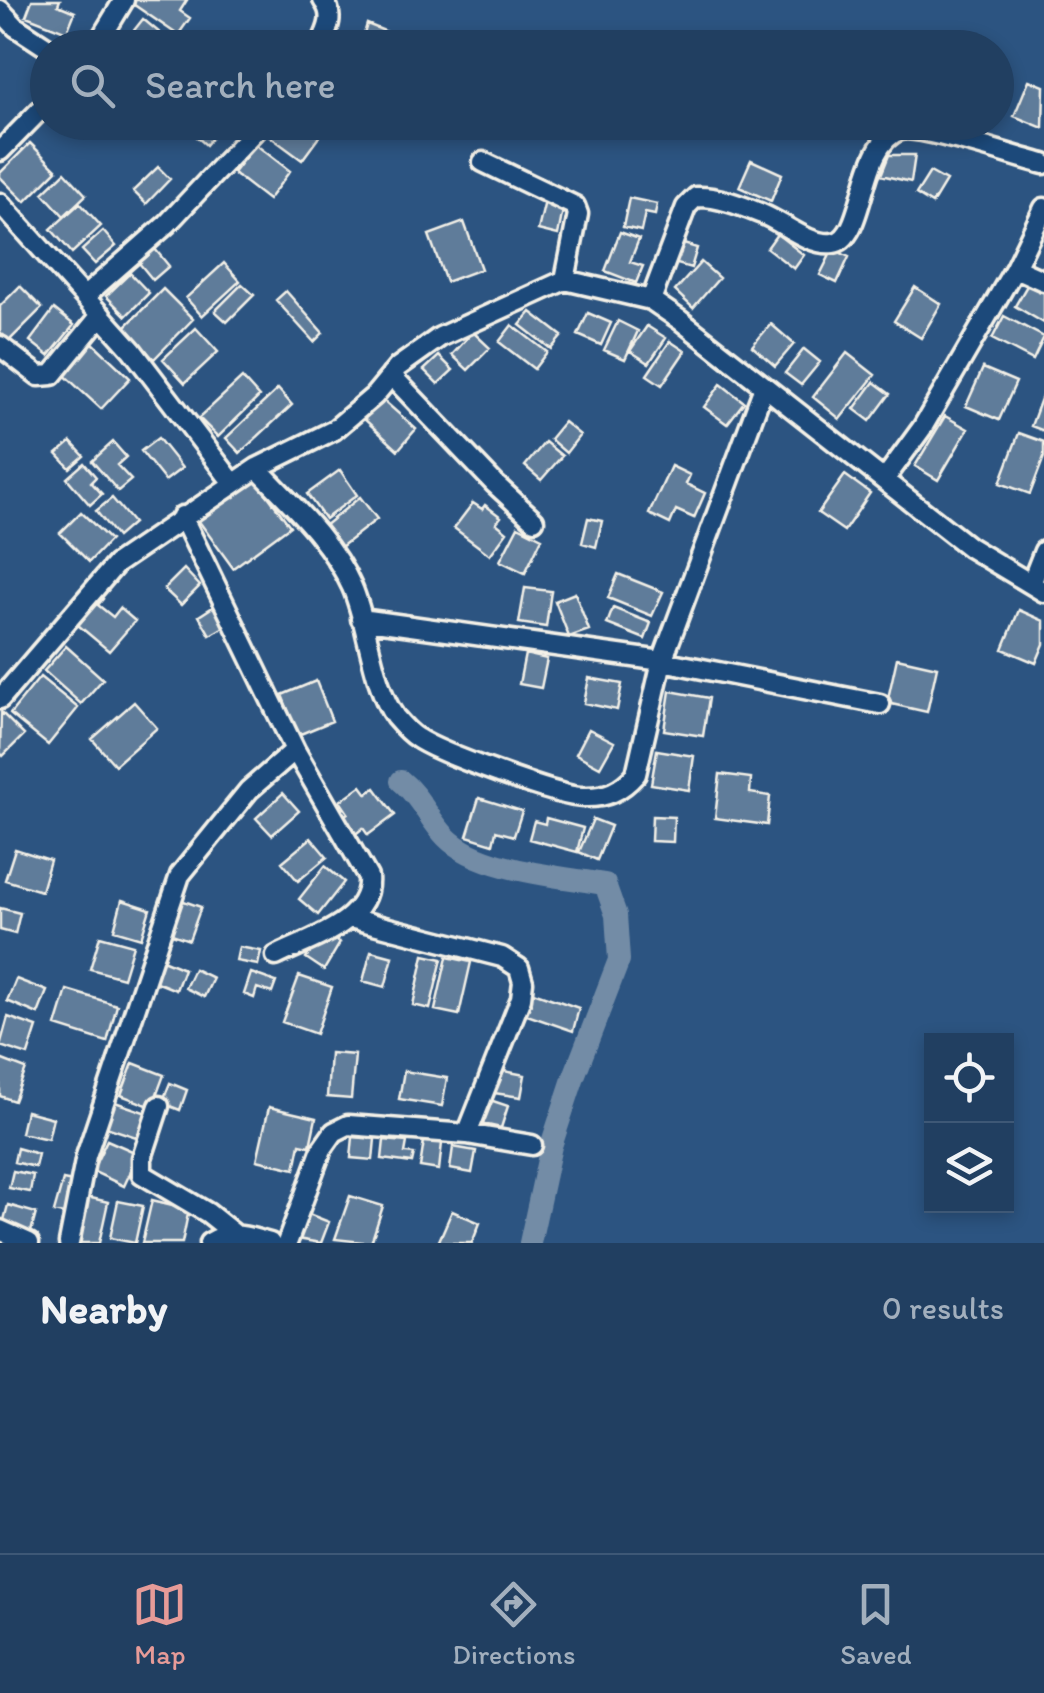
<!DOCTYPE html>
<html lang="en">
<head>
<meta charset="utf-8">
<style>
  :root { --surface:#213f61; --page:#2d4a6a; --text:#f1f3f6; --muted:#a2afbd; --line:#3e5876; --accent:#e69b98 }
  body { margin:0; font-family:Itim,sans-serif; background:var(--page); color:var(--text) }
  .controls { position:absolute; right:30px; bottom:30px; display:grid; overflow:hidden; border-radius:0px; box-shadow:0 5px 15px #0003 }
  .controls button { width:90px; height:90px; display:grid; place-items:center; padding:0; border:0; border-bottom:2px solid var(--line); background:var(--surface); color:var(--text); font:50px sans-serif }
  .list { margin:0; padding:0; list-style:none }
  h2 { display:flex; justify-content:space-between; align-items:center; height:130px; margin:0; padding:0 40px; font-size:42px }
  h2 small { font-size:32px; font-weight:400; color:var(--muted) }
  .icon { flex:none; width:55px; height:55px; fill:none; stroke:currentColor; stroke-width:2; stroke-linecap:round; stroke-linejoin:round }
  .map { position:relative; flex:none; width:1044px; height:1243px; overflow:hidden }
  .search { position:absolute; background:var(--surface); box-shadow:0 5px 15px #0003; left:30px; right:30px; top:30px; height:110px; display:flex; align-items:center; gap:25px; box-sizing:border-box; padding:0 35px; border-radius:55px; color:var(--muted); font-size:38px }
  .sheet { height:310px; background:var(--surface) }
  nav { display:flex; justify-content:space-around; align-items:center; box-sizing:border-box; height:140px; border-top:2px solid var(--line); background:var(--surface); font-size:28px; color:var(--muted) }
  nav a { display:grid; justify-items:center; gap:5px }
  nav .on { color:var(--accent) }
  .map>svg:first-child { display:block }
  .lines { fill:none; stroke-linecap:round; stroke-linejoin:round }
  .canal { stroke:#738ca6; stroke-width:22 }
  .building { fill:#5e7b9a; stroke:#f4f1e8; stroke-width:2.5 }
  .minor-casing { stroke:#f4f1e8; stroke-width:25 }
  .minor { stroke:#1f4a7a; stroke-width:18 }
</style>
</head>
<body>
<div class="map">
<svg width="1044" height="1243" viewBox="0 0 1044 1243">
  <rect width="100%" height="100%" fill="#2c5481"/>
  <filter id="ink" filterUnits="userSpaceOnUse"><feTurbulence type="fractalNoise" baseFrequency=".01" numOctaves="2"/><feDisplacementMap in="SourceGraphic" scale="20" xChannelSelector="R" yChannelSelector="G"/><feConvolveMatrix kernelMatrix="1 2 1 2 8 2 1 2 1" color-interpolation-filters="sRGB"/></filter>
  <g filter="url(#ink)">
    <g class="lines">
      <path class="canal" d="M401 781C420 796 429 820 446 837 479 871 559 876 605 884L616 915 619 960 573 1079 551 1146 530 1243"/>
    </g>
    <path class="building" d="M32 0H60L58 5 75 12 67 32 26 16Z
      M131 0H187L180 11 190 18 178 35 130 2Z
      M143 19 178 48H120Z
      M367 24 392 34 387 48H360Z
      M1029 80 1044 86 1043 128 1014 116Z
      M180 122H225L206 145Z
      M277 122H314L324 130 302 160 268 135Z
      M30 143 57 170 25 202 0 177V173Z
      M255 144 290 171 268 200 233 173Z
      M889 155H915L911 182 881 175Z
      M751 160 782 174 771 201 739 187Z
      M158 167 170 179 146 204 133 191Z
      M65 172 86 195 64 216 43 193Z
      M930 172 946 181 932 204 916 194Z
      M629 198 657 204 655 215 645 213 641 231 623 227Z
      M545 201 564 205 558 235 538 230Z
      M80 203 101 226 72 253 51 229Z
      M464 222 481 269 446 282 429 235Z
      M103 231 116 246 95 264 82 250Z
      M620 232 639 239 630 262 643 266 636 283 605 271Z
      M777 234 804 255 794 269 767 248Z
      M677 242 697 248 691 268 670 262Z
      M155 249 169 266 153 280 139 263Z
      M833 249 849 257 837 283 820 275Z
      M701 262 719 278 693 308 675 291Z
      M224 263 240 281 202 316 186 298Z
      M130 273 149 293 126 316 106 296Z
      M1029 282 1044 291V323L1015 306Z
      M242 284 254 295 227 322 215 311Z
      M20 286 42 308 9 341 0 332V306Z
      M915 287 941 304 921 338 894 321Z
      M163 289 193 319 154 359 124 328Z
      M286 291 323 333 314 342 276 300Z
      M54 309 74 325 49 356 30 341Z
      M531 312 562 336 551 349 520 325Z
      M588 313 611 323 601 345 578 335Z
      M1004 316 1044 337 1033 360 992 339Z
      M618 321 638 331 625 359 604 350Z
      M771 324 794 344 775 366 752 346Z
      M512 325 547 352 534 369 499 342Z
      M647 326 666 338 649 363 630 351Z
      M196 328 218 352 185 383 163 359Z
      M473 332 490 348 468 370 452 355Z
      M90 340 130 378 101 409 61 372Z
      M670 341 685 351 662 385 647 375Z
      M804 349 820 362 801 385 785 373Z
      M847 353 875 375 840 419 813 397Z
      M439 356 453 370 438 384 424 370Z
      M983 368 1016 382 999 420 966 406Z
      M242 378 259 397 218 437 199 418Z
      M874 382 890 394 870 421 854 409Z
      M721 384 744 402 727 424 704 407Z
      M278 389 292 405 240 453 226 438Z
      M1042 396H1044V431L1031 426Z
      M382 399 416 429 398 450 364 419Z
      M945 416 968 429 938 480 915 466Z
      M564 422 580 435 566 453 550 439Z
      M1019 433 1044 442V457L1030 494 1000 483Z
      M158 438 182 468 165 481 141 451Z
      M71 442 84 456 70 468 57 454Z
      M113 442 126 457 117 465 131 480 118 491 92 461Z
      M545 442 562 456 541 480 525 466Z
      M84 463 96 477 91 482 102 494 90 505 67 478Z
      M671 466 690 475 686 484 705 493 694 518 676 510 670 524 649 514Z
      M340 470 357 495 325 519 307 494Z
      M845 475 870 493 844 531 818 513Z
      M255 478 290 526 233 568 198 520Z
      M360 497 377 519 341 547 324 526Z
      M112 498 133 523 117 537 96 511Z
      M473 503 482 509 485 505 501 517 496 523 507 532 490 555 454 528Z
      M81 512 110 540 89 562 60 533Z
      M588 518 602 521 596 547 582 543Z
      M518 526 542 538 525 573 500 561Z
      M184 569 200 586 181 605 164 589Z
      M618 574 663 592 652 616 608 598Z
      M525 588 551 591 546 627 519 623Z
      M96 593 103 599 98 605 113 617 120 608 135 621 109 651 72 620Z
      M575 593 589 630 569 637 555 601Z
      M219 603 231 623 210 635 199 616Z
      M613 608 651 623 645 639 607 624Z
      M1019 610 1044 621V644L1036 663 1003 649Z
      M66 646 103 679 81 704 44 671Z
      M525 654 547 659 541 688 519 684Z
      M897 658 937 667 927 712 887 703Z
      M40 677 78 708 48 745 10 714Z
      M589 678 622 684 617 710 584 703Z
      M316 681 332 721 298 735 282 695Z
      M670 691 709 698 703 736 664 730Z
      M134 702 157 728 115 765 92 739Z
      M1 712 24 735 3 756 0 753Z
      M589 729 614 742 600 767 576 754Z
      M657 750 694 756 689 790 651 784Z
      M720 774 751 778 750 793 770 796 767 825 715 818Z
      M361 786 367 794 375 788 395 815 368 835 363 828 352 837 339 819 348 813 340 801Z
      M283 793 299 811 272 835 256 818Z
      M479 798 522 811 514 836 496 831 493 844 467 836Z
      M652 816 674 817 673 842 651 841Z
      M546 818 583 828 577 852 529 839 534 821 545 824Z
      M593 819 611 826 597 860 579 852Z
      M311 838 327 857 298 881 282 862Z
      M15 849 50 860 41 891 5 880Z
      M325 866 344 882 318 915 299 899Z
      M178 899 201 907 189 940 166 932Z
      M122 900 150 909 141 938 114 930Z
      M0 908 20 913 15 934 0 930Z
      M100 936 133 945 123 978 90 969Z
      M330 937 340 943 324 970 306 958 318 939 325 944Z
      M239 947 261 951 258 965 236 961Z
      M371 951 393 957 385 987 363 981Z
      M424 955 442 959 430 1009 413 1005Z
      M447 957 471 962 459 1015 435 1010Z
      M160 959 184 969 176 990 151 980Z
      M194 969 213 978 204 997 185 988Z
      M251 973 276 982 272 993 257 988 254 998 244 994Z
      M299 976 332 987 316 1034 282 1022Z
      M16 979 47 991 38 1014 7 1001Z
      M67 990 117 1005 107 1042 56 1026Z
      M533 992 579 1008 573 1031 524 1014Z
      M8 1017 37 1027 28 1055 0 1046Z
      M330 1053 355 1055 351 1099 327 1097Z
      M0 1059 26 1069 14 1101 0 1096Z
      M133 1063 164 1075 152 1107 121 1095Z
      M404 1071 447 1078 442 1106 399 1099Z
      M504 1071 525 1075 521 1097 494 1093Z
      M170 1083 187 1090 180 1110 162 1103Z
      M487 1099 508 1106 501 1128 483 1124Z
      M112 1101 147 1113 139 1138 103 1126Z
      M269 1107 316 1118 310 1146 300 1144 295 1169 257 1160Z
      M26 1111 53 1118 48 1139 21 1133Z
      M353 1137 375 1139 373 1160 351 1158Z
      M107 1140 139 1154 124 1186 92 1171Z
      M384 1140 407 1142 405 1153 414 1154 412 1163 382 1159Z
      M424 1141 442 1143 439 1170 420 1167Z
      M453 1147 476 1151 472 1173 450 1169Z
      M17 1148 38 1154 35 1167 14 1162Z
      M13 1171 33 1175 30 1192 9 1188Z
      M63 1180 77 1183 68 1215 54 1212Z
      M350 1196 383 1206 371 1243 335 1239Z
      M87 1197 108 1202 99 1243H76Z
      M152 1200 189 1209 182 1243H142Z
      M118 1201 143 1206 135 1243 110 1238Z
      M8 1205 36 1213 31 1232 3 1224Z
      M452 1211 480 1223 472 1243H438Z
      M306 1213 329 1222 321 1243 297 1239Z"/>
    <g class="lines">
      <g class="minor-casing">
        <path id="minor" d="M0 10 16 27 48 48
          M95 48 124 0
          M319 48C327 31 336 16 323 0
          M0 151 48 102
          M483 162 575 206 578 214 565 280
          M0 203 132 350 233 483
          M1044 208 1015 268 1044 281
          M85 296 167 224 263 122
          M651 300 686 207 696 197C718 196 742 206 762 214 784 223 809 246 833 243 867 239 858 142 901 130 921 125 1019 158 1044 164
          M0 346 39 376 52 375 101 315
          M391 375 495 484 534 520
          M257 468C291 504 331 540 352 587 368 623 372 685 395 717 401 724 410 734 417 738 439 753 559 797 583 797 606 798 621 791 636 774L662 661 880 704
          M884 480 922 428 1015 268
          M182 516 295 750 368 877C372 922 309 939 276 956
          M1031 584 1044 551
          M361 619 662 661 764 387
          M0 699 116 564 257 468 334 430 374 396 398 367 440 337 565 280 651 300 680 320 969 547 1044 592
          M350 918 502 957 519 968 523 982 521 998 467 1134
          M159 1106 142 1158V1174L208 1213 233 1233
          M0 1230 29 1243
          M69 1243 86 1156 180 875 249 790 295 750
          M209 1243C230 1229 247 1237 270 1243
          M287 1243 322 1149 334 1132 348 1125 467 1134 532 1145"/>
      </g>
      <use href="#minor" class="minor"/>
    </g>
  </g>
</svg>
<div class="controls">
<button><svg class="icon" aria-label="locate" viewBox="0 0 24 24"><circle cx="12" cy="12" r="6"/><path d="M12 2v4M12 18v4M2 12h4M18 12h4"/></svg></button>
<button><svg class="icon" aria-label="layers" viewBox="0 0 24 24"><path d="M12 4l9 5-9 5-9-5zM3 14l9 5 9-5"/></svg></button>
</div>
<div class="search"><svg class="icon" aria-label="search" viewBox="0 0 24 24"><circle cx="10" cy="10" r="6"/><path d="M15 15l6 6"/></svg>Search here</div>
</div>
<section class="sheet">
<h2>Nearby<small>0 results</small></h2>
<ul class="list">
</ul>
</section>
<nav>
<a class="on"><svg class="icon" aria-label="map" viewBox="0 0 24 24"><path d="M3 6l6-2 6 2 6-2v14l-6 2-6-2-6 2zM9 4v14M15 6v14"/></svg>Map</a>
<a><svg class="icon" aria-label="directions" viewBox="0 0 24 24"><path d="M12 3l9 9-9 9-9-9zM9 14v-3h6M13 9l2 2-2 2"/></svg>Directions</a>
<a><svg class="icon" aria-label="saved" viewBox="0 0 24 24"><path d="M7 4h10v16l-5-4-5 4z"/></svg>Saved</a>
</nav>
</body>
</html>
